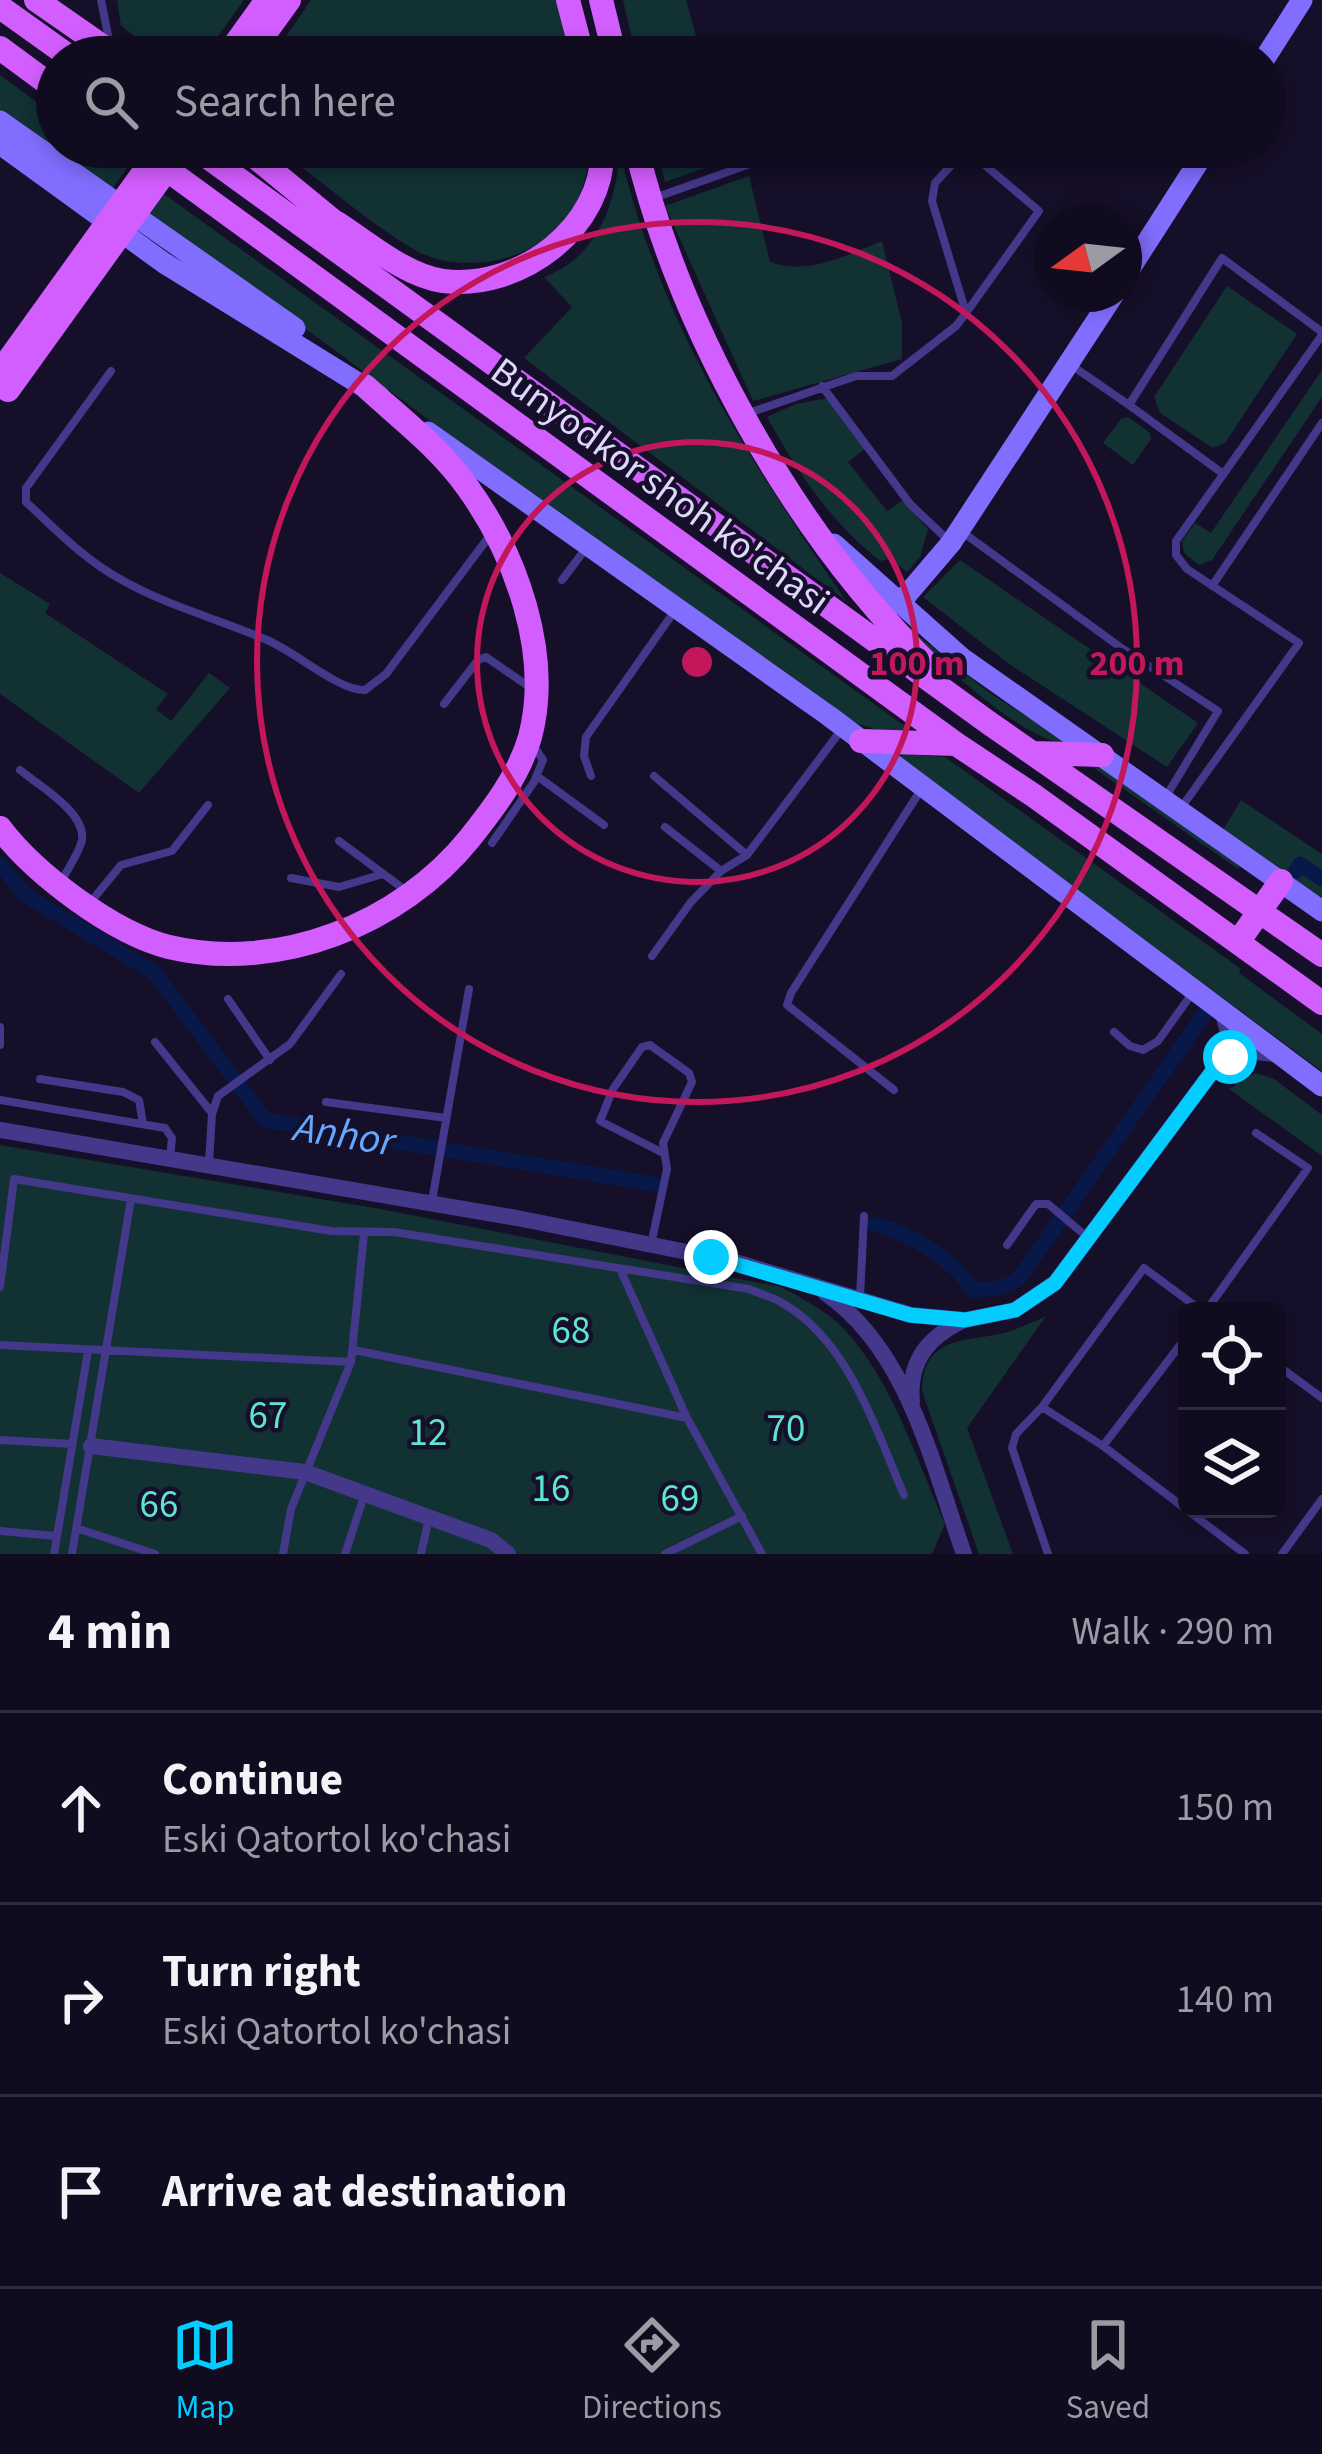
<!DOCTYPE html>
<html lang="en">
<head>
<meta charset="utf-8">
<style>
  :root { --surface:#100b1f; --page:#191428; --text:#f1f3f6; --muted:#9c9ba4; --line:#302b3d; --accent:#03ccff }
  body { margin:0; font-family:"Source Sans 3",sans-serif; background:var(--page); color:var(--text) }
  .controls { position:absolute; right:36px; bottom:36px; display:grid; overflow:hidden; border-radius:18px; box-shadow:0 6px 18px #0003 }
  .controls button { width:108px; height:108px; display:grid; place-items:center; padding:0; border:0; border-bottom:3px solid var(--line); background:var(--surface); color:var(--text); font:60px sans-serif }
  .compass { position:absolute; left:1034px; top:204px; width:108px; height:108px; border-radius:50%; background:var(--surface); box-shadow:0 6px 18px #0003; rotate:255deg }
  .stop { position:absolute; width:36px; height:36px; margin:-27px; border:9px solid #03ccff; border-radius:50%; background:#fff }
  .stop.end { background:#03ccff; border-color:#fff; box-shadow:0 3px 12px #0008 }
  .list { margin:0; padding:0; list-style:none }
  h2 { display:flex; justify-content:space-between; align-items:center; height:156px; margin:0; padding:0 48px; font-size:51px }
  h2 small { font-size:39px; font-weight:400; color:var(--muted) }
  .list li { display:grid; grid-template-columns:78px 1fr auto; gap:36px; align-items:center; box-sizing:border-box; height:192px; padding:0 48px; border-top:3px solid var(--line) }
  .list b { display:block; font-size:45px; white-space:nowrap }
  .list p { margin:0; font-size:39px; white-space:nowrap; color:var(--muted) }
  .list em { font-size:39px; font-style:normal; color:var(--muted) }
  .icon { flex:none; width:66px; height:66px; fill:none; stroke:currentColor; stroke-width:2; stroke-linecap:round; stroke-linejoin:round }
  .map { position:relative; flex:none; width:1322px; height:1554px; overflow:hidden }
  .search { position:absolute; background:var(--surface); box-shadow:0 6px 18px #0003; left:36px; right:36px; top:36px; height:132px; display:flex; align-items:center; gap:30px; box-sizing:border-box; padding:0 42px; border-radius:66px; color:var(--muted); font-size:45px }
  .sheet { height:732px; background:var(--surface) }
  nav { display:flex; justify-content:space-around; align-items:center; box-sizing:border-box; height:168px; border-top:3px solid var(--line); background:var(--surface); font-size:33px; color:var(--muted) }
  nav a { display:grid; justify-items:center; gap:6px }
  nav .on { color:var(--accent) }
  .map>svg:first-child { display:block }
  .green { fill:#113133 }
  .lines { fill:none; stroke-linecap:round; stroke-linejoin:round }
  .canal { stroke:#081949; stroke-width:15 }
  .lane { stroke:#43388a; stroke-width:8 }
  .street { stroke:#43388a; stroke-width:16 }
  .secondary { stroke:#816eff; stroke-width:21 }
  .primary { stroke:#d35eff; stroke-width:24 }
  .primary-bridge { stroke:#d35eff; stroke-width:24 }
  .route { stroke:#03ccff; stroke-width:15 }
  .ring { fill:none; stroke:#c2185b; stroke-width:6 }
  .labels { text-anchor:middle; stroke-width:9; stroke-linejoin:round; paint-order:stroke }
  .street-label { font-size:39px; fill:#e0d7ff; stroke:#160f29 }
  .park-label { font-size:39px; fill:#5ce6d2; stroke:#160f29 }
  .water-label { font-size:42px; font-style:italic; fill:#65a8ff; stroke:#160f29 }
  .centre { fill:#c2185b; stroke:#160f29; stroke-width:6 }
  .ring-label { font-size:36px; text-anchor:middle; font-weight:bold; fill:#c2185b; stroke:#160f29; stroke-width:9; stroke-linejoin:round; paint-order:stroke }
</style>
</head>
<body>
<div class="map">
<svg width="1322" height="1554" viewBox="0 0 1322 1554">
  <rect width="100%" height="100%" fill="#160f29"/>
  <path class="green" d="M117 0H244L203 57H163L121 26Z
    M311 0H557L571 57H272Z
    M623 0H686L702 57H636Z
    M0 75 57 117V147H99L127 168 113 188 0 111Z
    M275 147H589C588 184 577 212 549 236 516 264 456 272 417 251 372 226 318 178 275 147Z
    M619 147C658 321 747 456 846 601L524 358 572 307 544 277C599 257 619 197 619 147Z
    M657 147H727L730 159 665 182Z
    M749 176 770 262C807 276 847 255 882 241L902 323V359L753 401 665 206Z
    M164 194 909 729 888 733 852 722 486 462 150 214Z
    M1227 286 1297 334 1225 443 1213 448 1160 413 1154 397Z
    M1322 370V397L1212 560 1199 565 1184 553 1182 541 1195 523 1211 533Z
    M828 398 865 449 848 462 887 511 903 500 928 529 920 557 907 572 890 559 880 561C830 521 798 473 767 417L796 404Z
    M1128 417 1149 432 1151 439 1133 465 1103 443 1121 419Z
    M960 560 1198 723 1167 767 1009 664 923 597Z
    M0 573 50 604 45 613 168 694 156 709 171 721 209 673 230 688 139 793 0 694Z
    M915 633 987 691 1071 745C1025 743 945 666 911 634Z
    M902 754 945 757 1241 969 1239 973 1322 1034V1071L900 760Z
    M1088 764 1100 765 1241 865 1238 869Z
    M1241 800 1322 854V898L1223 830Z
    M1256 1073 1274 1079 1322 1115V1156L1229 1089Z
    M0 1145 380 1209 781 1287C803 1299 827 1311 844 1329 893 1382 916 1459 945 1524L932 1554H0Z
    M1046 1316 967 1428 1013 1554H979L922 1391C924 1337 961 1342 1000 1334 1016 1330 1031 1323 1046 1316Z"/>
  <g class="lines">
    <path class="canal" d="M0 864 24 894 155 973 265 1120 654 1184
      M1295 872 1300 864 1322 879
      M874 1224C910 1233 952 1258 973 1290L1000 1288 1018 1280 1208 1009"/>
    <path class="lane" d="M101 0 110 45
      M657 197 750 164
      M1071 365 1129 405
      M111 371 26 488V502C56 530 84 559 120 579 167 606 219 619 267 640 296 652 339 691 365 690L386 674 491 534
      M822 386 910 504 950 542
      M746 414 856 376H892L956 326 966 313 1039 211 966 149 935 183 932 201 966 313
      M1222 473 1129 405 1222 258 1322 332
      M961 531 1120 647 1218 711 1165 798
      M562 580 587 547
      M1212 586 1322 423
      M444 704 478 660 486 657 531 688
      M20 770C38 785 86 812 82 840 79 854 66 871 60 884
      M537 776 604 825
      M591 776 584 756 586 737 676 609
      M654 776 747 855
      M1181 808 1299 643 1187 569 1176 555V541L1322 335
      M665 827 721 871
      M339 841 405 890
      M492 843 534 782 543 760 533 745
      M291 878 339 887 383 874
      M89 904 121 865 172 851 208 805
      M652 956 691 902 721 871 747 855 842 729
      M228 999 270 1060
      M0 1027V1045
      M1114 1032 1130 1046 1143 1050 1158 1041 1191 995
      M155 1042 212 1113
      M40 1079 123 1092 139 1100 143 1124
      M894 1090 787 1005 791 993 922 788
      M0 1100 165 1128 172 1138 170 1158
      M326 1102 446 1118
      M209 1163 212 1114 218 1096 290 1044 341 974
      M432 1201 469 989
      M651 1245 667 1169 663 1143 692 1082 689 1073 650 1045 642 1047 613 1089 600 1121 663 1153
      M1007 1245 1036 1204H1048L1086 1236
      M621 1271 687 1418 762 1554
      M0 1287 14 1179 331 1231 394 1232 749 1289C760 1294 774 1297 784 1304 849 1342 876 1430 904 1495
      M860 1298 864 1216
      M1206 1311 1308 1168 1256 1133
      M0 1345 351 1362
      M354 1350 687 1418
      M1277 1365 1322 1398
      M1042 1407 1144 1268 1202 1311
      M0 1440 72 1444
      M1103 1446 1187 1336
      M76 1528 155 1554
      M0 1531 56 1536
      M54 1554 88 1351
      M72 1554 131 1199
      M283 1554 291 1509 351 1362 364 1234
      M345 1554 365 1493
      M421 1554 429 1518
      M665 1554 742 1516
      M1048 1554 1012 1448 1016 1434 1042 1407 1103 1446 1245 1554
      M1282 1554 1322 1499"/>
    <path class="street" d="M1216 1067 1246 1051 1275 1054
      M0 1130 517 1218 732 1261 911 1315 965 1320 1015 1310 1055 1283 1215 1068 1229 1036 1222 1010
      M825 1293C908 1350 932 1464 964 1554
      M912 1402C908 1361 928 1337 964 1320
      M91 1446 305 1472 491 1540 508 1554"/>
    <path class="secondary" d="M1265 58 1302 0
      M0 121 295 328
      M0 144 164 263 379 396
      M1124 278 1208 147
      M428 432 829 716 1322 1086
      M834 544 962 658 1322 911
      M899 604 951 543 1114 294"/>
    <path class="primary" d="M36 0 118 57
      M568 0 583 57
      M601 0 615 57
      M0 7 70 57
      M0 48 57 90
      M226 57 267 0
      M248 57 289 0
      M136 147 956 744 1033 795 1322 1003
      M194 147 989 723 1322 955
      M243 147 349 234
      M636 147C680 330 795 535 930 666
      M337 223C368 243 406 276 443 281 519 291 606 227 602 147
      M861 741 955 744
      M1035 753 1102 755
      M0 828C35 874 113 933 169 947 278 973 401 924 470 838 494 808 519 775 530 737 552 654 516 555 468 488 440 448 400 418 365 386
      M1238 942 1281 881"/>
    <path class="primary-bridge" d="M0 372 162 147
      M8 390 183 147"/>
  </g>
  <g class="lines">
    <path class="route" d="M711 1257 910 1315 965 1320 1015 1310 1055 1283 1215 1068 1230 1057"/>
  </g>
  <g class="ring">
    <circle cx="697" cy="662" r="220"/>
    <circle cx="697" cy="662" r="440"/>
  </g>
  <g class="labels">
    <g class="street-label">
      <text transform="translate(661 485) rotate(36)" y="14">Bunyodkor shoh ko'chasi</text>
    </g>
    <g class="park-label">
      <text x="571" y="1343">68</text>
      <text x="268" y="1428">67</text>
      <text x="786" y="1441">70</text>
      <text x="428" y="1445">12</text>
      <text x="551" y="1501">16</text>
      <text x="680" y="1511">69</text>
      <text x="159" y="1517">66</text>
    </g>
    <g class="water-label">
      <text transform="translate(345 1133) rotate(9)" y="15">Anhor</text>
    </g>
  </g>
  <circle cx="697" cy="662" r="18" class="centre"/>
  <g class="ring-label">
    <text x="917" y="675">100 m</text>
    <text x="1137" y="675">200 m</text>
  </g>
</svg>
<div class="controls">
<button><svg class="icon" aria-label="locate" viewBox="0 0 24 24"><circle cx="12" cy="12" r="6"/><path d="M12 2v4M12 18v4M2 12h4M18 12h4"/></svg></button>
<button><svg class="icon" aria-label="layers" viewBox="0 0 24 24"><path d="M12 4l9 5-9 5-9-5zM3 14l9 5 9-5"/></svg></button>
</div>
<svg class="compass" viewBox="-18 -18 36 36"><path d="M0-13l5 13h-10z" fill="#e53935"/><path d="M0 13l5-13h-10z" fill="#9c9ba4"/></svg>
<div class="stop" style="left:1230px;top:1057px"></div>
<div class="stop end" style="left:711px;top:1257px"></div>
<div class="search"><svg class="icon" aria-label="search" viewBox="0 0 24 24"><circle cx="10" cy="10" r="6"/><path d="M15 15l6 6"/></svg>Search here</div>
</div>
<section class="sheet">
<h2>4 min<small>Walk · 290 m</small></h2>
<ul class="list">
<li><svg class="icon" aria-label="ahead" viewBox="0 0 24 24"><path d="M12 20V5M6 11l6-6 6 6"/></svg><div><b>Continue</b><p>Eski Qatortol ko'chasi</p></div><em>150 m</em></li>
<li><svg class="icon" aria-label="right" viewBox="0 0 24 24"><path d="M7 20v-9h11M14 6l5 5-5 5"/></svg><div><b>Turn right</b><p>Eski Qatortol ko'chasi</p></div><em>140 m</em></li>
<li><svg class="icon" aria-label="arrive" viewBox="0 0 24 24"><path d="M6 21V4h12l-3 4 3 4H6"/></svg><div><b>Arrive at destination</b></div></li>
</ul>
</section>
<nav>
<a class="on"><svg class="icon" aria-label="map" viewBox="0 0 24 24"><path d="M3 6l6-2 6 2 6-2v14l-6 2-6-2-6 2zM9 4v14M15 6v14"/></svg>Map</a>
<a><svg class="icon" aria-label="directions" viewBox="0 0 24 24"><path d="M12 3l9 9-9 9-9-9zM9 14v-3h6M13 9l2 2-2 2"/></svg>Directions</a>
<a><svg class="icon" aria-label="saved" viewBox="0 0 24 24"><path d="M7 4h10v16l-5-4-5 4z"/></svg>Saved</a>
</nav>
</body>
</html>
